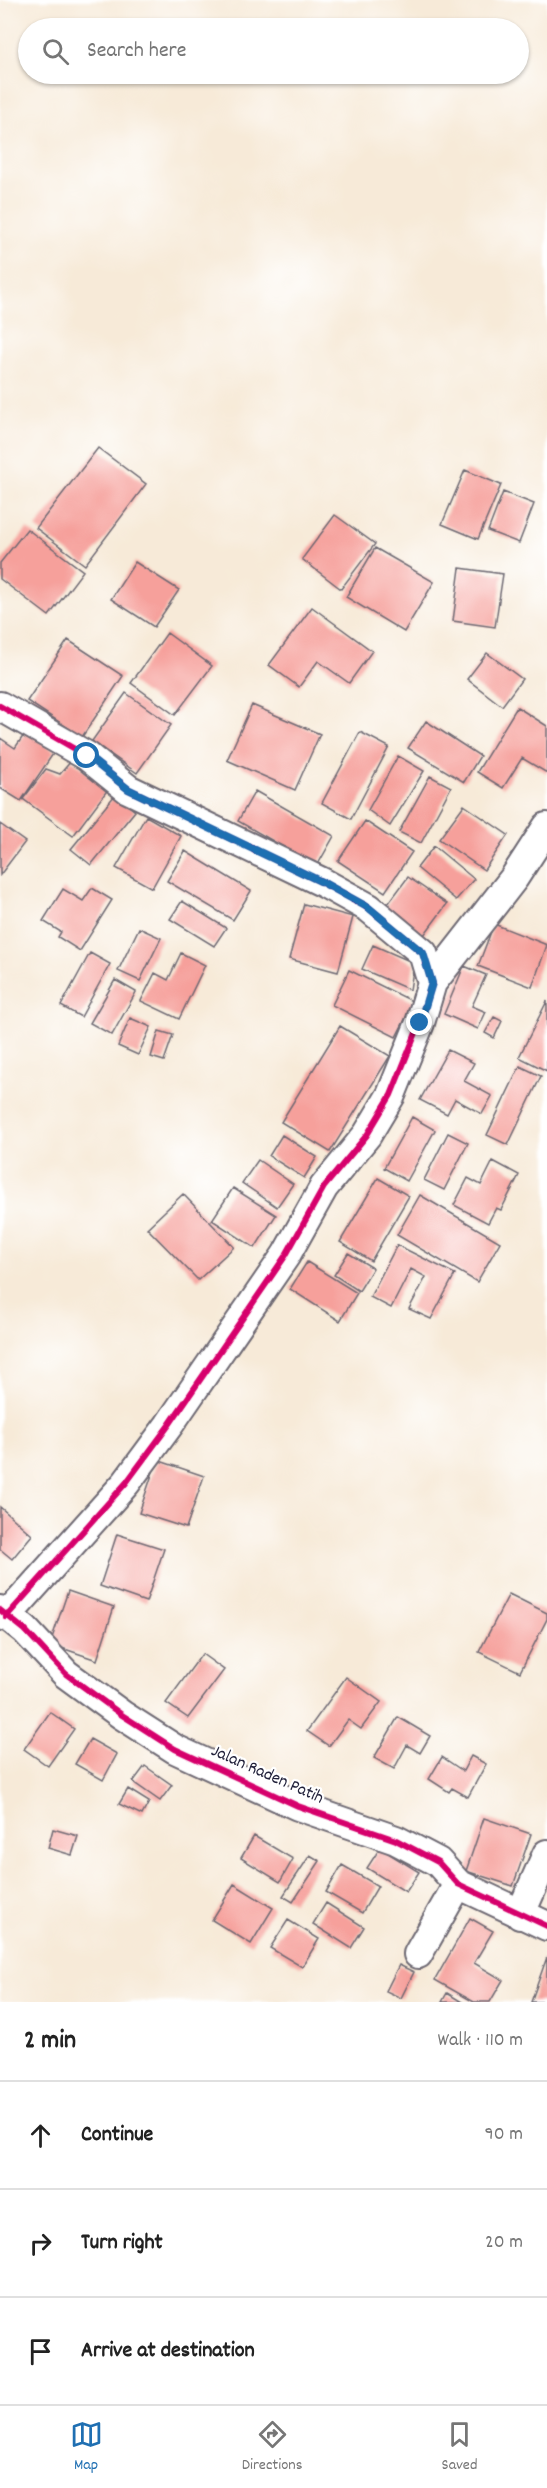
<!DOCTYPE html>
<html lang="en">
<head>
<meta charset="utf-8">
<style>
	body { margin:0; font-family:Dekko,sans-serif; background:#f2f2f2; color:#222 }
	.stop { position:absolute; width:18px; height:18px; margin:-14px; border:4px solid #1f6fb2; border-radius:50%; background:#fff }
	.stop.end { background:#1f6fb2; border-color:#fff; box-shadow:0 2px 6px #0008 }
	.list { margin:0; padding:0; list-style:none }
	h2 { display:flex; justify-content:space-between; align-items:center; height:78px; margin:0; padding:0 24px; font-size:26px }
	h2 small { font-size:20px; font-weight:400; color:#767676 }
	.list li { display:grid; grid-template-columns:39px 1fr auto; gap:18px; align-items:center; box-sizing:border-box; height:108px; padding:0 24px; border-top:2px solid #e0e0e0 }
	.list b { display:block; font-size:22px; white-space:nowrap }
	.list em { font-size:20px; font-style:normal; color:#767676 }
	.icon { flex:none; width:33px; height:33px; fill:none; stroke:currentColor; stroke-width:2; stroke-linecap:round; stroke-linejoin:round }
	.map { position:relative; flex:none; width:547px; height:2002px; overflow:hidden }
	.search { position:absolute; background:#fff; box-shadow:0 2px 4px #0004; left:18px; right:18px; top:18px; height:66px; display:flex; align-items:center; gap:15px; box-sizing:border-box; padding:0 21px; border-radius:33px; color:#767676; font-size:22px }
	.sheet { height:402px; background:#fff }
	nav { display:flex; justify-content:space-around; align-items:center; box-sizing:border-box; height:84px; border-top:2px solid #e0e0e0; background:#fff; font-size:16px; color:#767676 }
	nav a { display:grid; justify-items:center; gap:3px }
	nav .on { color:#1f6fb2 }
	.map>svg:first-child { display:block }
	.building { fill:#f6a09b }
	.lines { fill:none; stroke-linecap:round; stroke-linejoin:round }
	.minor-casing { stroke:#6d6872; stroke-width:32 }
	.minor { stroke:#fff; stroke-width:28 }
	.cycleway-casing { stroke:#fff; stroke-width:10 }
	.cycleway { stroke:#d6006c; stroke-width:6 }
	.route { stroke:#1f6fb2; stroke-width:8 }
	.labels { text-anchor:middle; stroke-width:4.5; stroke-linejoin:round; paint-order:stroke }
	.street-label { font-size:18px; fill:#22223b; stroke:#fff }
</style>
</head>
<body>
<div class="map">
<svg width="547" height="2002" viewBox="0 0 547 2002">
	<rect width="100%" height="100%" fill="#fff"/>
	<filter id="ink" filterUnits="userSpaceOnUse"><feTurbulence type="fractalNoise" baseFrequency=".0167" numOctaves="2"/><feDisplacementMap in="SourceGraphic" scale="12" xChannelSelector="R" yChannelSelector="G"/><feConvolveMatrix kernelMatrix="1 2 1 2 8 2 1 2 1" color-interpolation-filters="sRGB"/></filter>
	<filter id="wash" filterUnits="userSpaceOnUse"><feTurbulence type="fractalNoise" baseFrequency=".008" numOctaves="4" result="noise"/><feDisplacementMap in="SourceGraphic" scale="24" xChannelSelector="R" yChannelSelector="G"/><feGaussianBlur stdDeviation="1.35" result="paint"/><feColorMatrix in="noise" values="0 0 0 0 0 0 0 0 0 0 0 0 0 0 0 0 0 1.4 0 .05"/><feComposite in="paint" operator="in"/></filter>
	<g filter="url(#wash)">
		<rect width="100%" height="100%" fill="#f7ead8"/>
		<g id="blocks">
			<!-- building -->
			<path class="building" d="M 98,448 L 146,484 L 85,565 L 36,528 Z
				M 465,470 L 501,485 L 478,539 L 442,524 Z
				M 503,492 L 534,504 L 519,543 L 488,531 Z
				M 335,515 L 375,544 L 341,589 L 302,559 Z
				M 27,529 L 83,571 L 49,616 L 0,579 L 0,563 Z
				M 375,548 L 434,582 L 404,632 L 346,597 Z
				M 135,562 L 179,590 L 154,627 L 111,599 Z
				M 460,568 L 503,574 L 495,627 L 453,621 Z
				M 312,607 L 372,651 L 349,683 L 318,661 L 299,687 L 269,665 Z
				M 167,633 L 212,666 L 175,715 L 131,683 Z
				M 68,640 L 123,676 L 82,737 L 27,701 Z
				M 487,653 L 522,679 L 502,706 L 467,679 Z
				M 126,693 L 171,725 L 137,773 L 92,741 Z
				M 252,705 L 320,734 L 295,790 L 227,760 Z
				M 517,707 L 547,726 L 547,773 L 522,758 L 503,788 L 477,772 Z
				M 426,721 L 480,756 L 464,782 L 408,748 Z
				M 26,732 L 55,751 L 21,801 L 0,788 L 0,738 L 15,748 Z
				M 360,732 L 389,747 L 351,819 L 322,803 Z
				M 398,756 L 424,771 L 390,826 L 368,810 Z
				M 72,760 L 109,788 L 73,836 L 23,799 L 46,769 L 60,774 Z
				M 430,776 L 451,787 L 421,843 L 399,832 Z
				M 255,791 L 334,836 L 317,866 L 238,821 Z
				M 115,795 L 135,811 L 91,865 L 71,849 Z
				M 464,805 L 508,835 L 484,870 L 439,839 Z
				M 146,816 L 181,836 L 152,888 L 116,868 Z
				M 365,821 L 412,852 L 385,892 L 338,861 Z
				M 0,824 L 25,842 L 0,875 Z
				M 434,846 L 474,879 L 456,900 L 417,868 Z
				M 185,851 L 251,891 L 233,920 L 167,881 Z
				M 408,877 L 447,904 L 424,935 L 385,908 Z
				M 92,888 L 112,900 L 80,951 L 58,937 L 61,932 L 43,921 L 63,889 L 83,901 Z
				M 182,901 L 226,928 L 214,946 L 170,919 Z
				M 304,904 L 353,917 L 338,972 L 289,959 Z
				M 494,924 L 547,945 L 532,987 L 478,966 Z
				M 139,928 L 161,938 L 140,981 L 118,971 Z
				M 373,945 L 414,963 L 410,990 L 362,969 Z
				M 90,953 L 110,964 L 81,1017 L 61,1006 Z
				M 181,953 L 205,965 L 179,1019 L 141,1001 L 155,973 L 168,980 Z
				M 464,966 L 486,975 L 472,1006 L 486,1012 L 478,1029 L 444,1014 Z
				M 349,970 L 414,1002 L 396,1037 L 332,1005 Z
				M 115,980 L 136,992 L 112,1035 L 90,1023 Z
				M 547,1001 L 547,1071 L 519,1057 Z
				M 494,1017 L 502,1021 L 494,1038 L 485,1033 Z
				M 130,1018 L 151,1027 L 138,1055 L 118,1046 Z
				M 340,1026 L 390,1056 L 330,1152 L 281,1122 Z
				M 159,1031 L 173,1035 L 164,1061 L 151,1057 Z
				M 448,1050 L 474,1063 L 464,1081 L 492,1096 L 482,1114 L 455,1099 L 447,1114 L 420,1100 Z
				M 520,1066 L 541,1076 L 508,1145 L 487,1135 Z
				M 412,1117 L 435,1130 L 407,1181 L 384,1168 Z
				M 448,1133 L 468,1143 L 444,1190 L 424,1180 Z
				M 282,1135 L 317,1157 L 304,1178 L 269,1156 Z
				M 258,1160 L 293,1184 L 277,1207 L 242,1183 Z
				M 493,1161 L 519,1175 L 501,1210 L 496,1208 L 488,1223 L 454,1205 L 468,1178 L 481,1185 Z
				M 378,1178 L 409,1196 L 371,1261 L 340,1242 Z
				M 233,1188 L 276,1215 L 255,1248 L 212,1220 Z
				M 183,1194 L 234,1247 L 198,1280 L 147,1228 Z
				M 420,1195 L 500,1242 L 477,1282 L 397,1235 Z
				M 397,1245 L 455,1274 L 431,1319 L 409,1309 L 426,1277 L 411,1269 L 391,1308 L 370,1297 Z
				M 348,1253 L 373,1268 L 359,1291 L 334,1275 Z
				M 307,1262 L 357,1293 L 340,1321 L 290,1289 Z
				M 157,1460 L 204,1476 L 186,1528 L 139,1513 Z
				M 0,1507 L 32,1535 L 12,1559 L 0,1549 Z
				M 117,1534 L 164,1549 L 146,1602 L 100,1586 Z
				M 68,1591 L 114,1607 L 97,1660 L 50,1644 Z
				M 509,1594 L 547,1613 L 547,1619 L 520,1672 L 479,1652 Z
				M 202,1654 L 224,1670 L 188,1718 L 166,1703 Z
				M 346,1677 L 381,1702 L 361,1729 L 348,1720 L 329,1746 L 307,1731 Z
				M 50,1712 L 74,1729 L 48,1766 L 24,1749 Z
				M 398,1717 L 430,1736 L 420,1753 L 407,1745 L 394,1769 L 374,1758 Z
				M 90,1739 L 117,1754 L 103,1780 L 75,1764 Z
				M 471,1756 L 486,1764 L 468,1797 L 452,1788 L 449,1792 L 429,1779 L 442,1757 L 463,1771 Z
				M 145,1766 L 172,1785 L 160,1801 L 133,1782 Z
				M 128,1789 L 149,1802 L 142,1815 L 119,1804 Z
				M 484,1818 L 531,1834 L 513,1886 L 466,1871 Z
				M 53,1829 L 78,1836 L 72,1855 L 48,1848 Z
				M 254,1836 L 293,1859 L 280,1882 L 241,1858 Z
				M 380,1848 L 419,1872 L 406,1892 L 367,1868 Z
				M 310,1855 L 320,1861 L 293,1902 L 283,1896 Z
				M 342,1865 L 378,1886 L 362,1913 L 326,1892 Z
				M 234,1884 L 273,1908 L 251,1944 L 212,1920 Z
				M 326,1903 L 364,1927 L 351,1948 L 313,1924 Z
				M 470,1918 L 493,1931 L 474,1963 L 503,1980 L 490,2002 L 474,2002 L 435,1980 Z
				M 288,1920 L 319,1939 L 302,1967 L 270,1948 Z
				M 547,1957 L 547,2002 L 531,2002 Z
				M 399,1965 L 414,1972 L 401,1998 L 386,1991 Z
				M 447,1993 L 462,2002 L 442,2002 Z"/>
		</g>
	</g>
	<g filter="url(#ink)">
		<use href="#blocks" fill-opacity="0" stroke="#6d6872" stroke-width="1.5"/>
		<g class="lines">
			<defs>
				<path id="minor" d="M 0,706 L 87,756 L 128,789 L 322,882 L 369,908 L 423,953 L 432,983 L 420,1023 L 391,1095 L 367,1135 L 324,1187 L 286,1255 L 169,1425 L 126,1483 L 6,1617
					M 432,983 L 514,878 L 547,827
					M 0,1610 L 25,1630 L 66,1674 L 122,1715 L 175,1749 L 298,1806 L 396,1840 L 438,1862 L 458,1884 L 547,1926
					M 520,1915 L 547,1854
					M 418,1954 L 458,1884"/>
			</defs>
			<!-- minor casing -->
			<use href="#minor" class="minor-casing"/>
			<!-- minor -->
			<use href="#minor" class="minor"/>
			<defs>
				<path id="cycleway" d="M 0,706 L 87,756 L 128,789 L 322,882 L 369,908 L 423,953 L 432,983 L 420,1023 L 391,1095 L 367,1135 L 324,1187 L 286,1255 L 169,1425 L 126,1483 L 6,1617
					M 0,1610 L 25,1630 L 66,1674 L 122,1715 L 175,1749 L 298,1806 L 396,1840 L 438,1862 L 458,1884 L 547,1926"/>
			</defs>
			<!-- cycleway casing -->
			<use href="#cycleway" class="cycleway-casing"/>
			<!-- cycleway -->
			<use href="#cycleway" class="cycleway"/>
		</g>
	</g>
	<g class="lines" filter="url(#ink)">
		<!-- route -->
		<path class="route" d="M 87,756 L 128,789 L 322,882 L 369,908 L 423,953 L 432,983 L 420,1023"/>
	</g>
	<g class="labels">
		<!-- street labels -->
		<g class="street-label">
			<text transform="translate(268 1773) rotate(24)" y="6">Jalan Raden Patih</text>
		</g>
	</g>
</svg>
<div class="stop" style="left:87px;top:756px"></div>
<div class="stop end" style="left:420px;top:1023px"></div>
<div class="search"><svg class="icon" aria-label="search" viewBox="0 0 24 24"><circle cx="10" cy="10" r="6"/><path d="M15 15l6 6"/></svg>Search here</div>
</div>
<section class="sheet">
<h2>2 min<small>Walk · 110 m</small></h2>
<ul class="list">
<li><svg class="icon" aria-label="ahead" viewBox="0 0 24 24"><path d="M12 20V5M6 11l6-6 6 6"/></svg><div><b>Continue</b></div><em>90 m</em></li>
<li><svg class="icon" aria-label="right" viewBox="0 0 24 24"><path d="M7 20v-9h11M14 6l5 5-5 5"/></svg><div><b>Turn right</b></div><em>20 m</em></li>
<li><svg class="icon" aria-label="arrive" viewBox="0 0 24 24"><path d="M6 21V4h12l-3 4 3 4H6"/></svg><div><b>Arrive at destination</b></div></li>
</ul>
</section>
<nav>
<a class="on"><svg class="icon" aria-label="map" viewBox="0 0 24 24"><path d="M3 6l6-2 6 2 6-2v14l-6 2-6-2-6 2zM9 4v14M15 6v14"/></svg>Map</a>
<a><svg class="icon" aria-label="directions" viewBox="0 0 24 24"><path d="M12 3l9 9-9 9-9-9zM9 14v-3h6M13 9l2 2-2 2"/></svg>Directions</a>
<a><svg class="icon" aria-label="saved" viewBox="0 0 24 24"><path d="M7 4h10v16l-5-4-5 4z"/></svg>Saved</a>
</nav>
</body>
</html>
